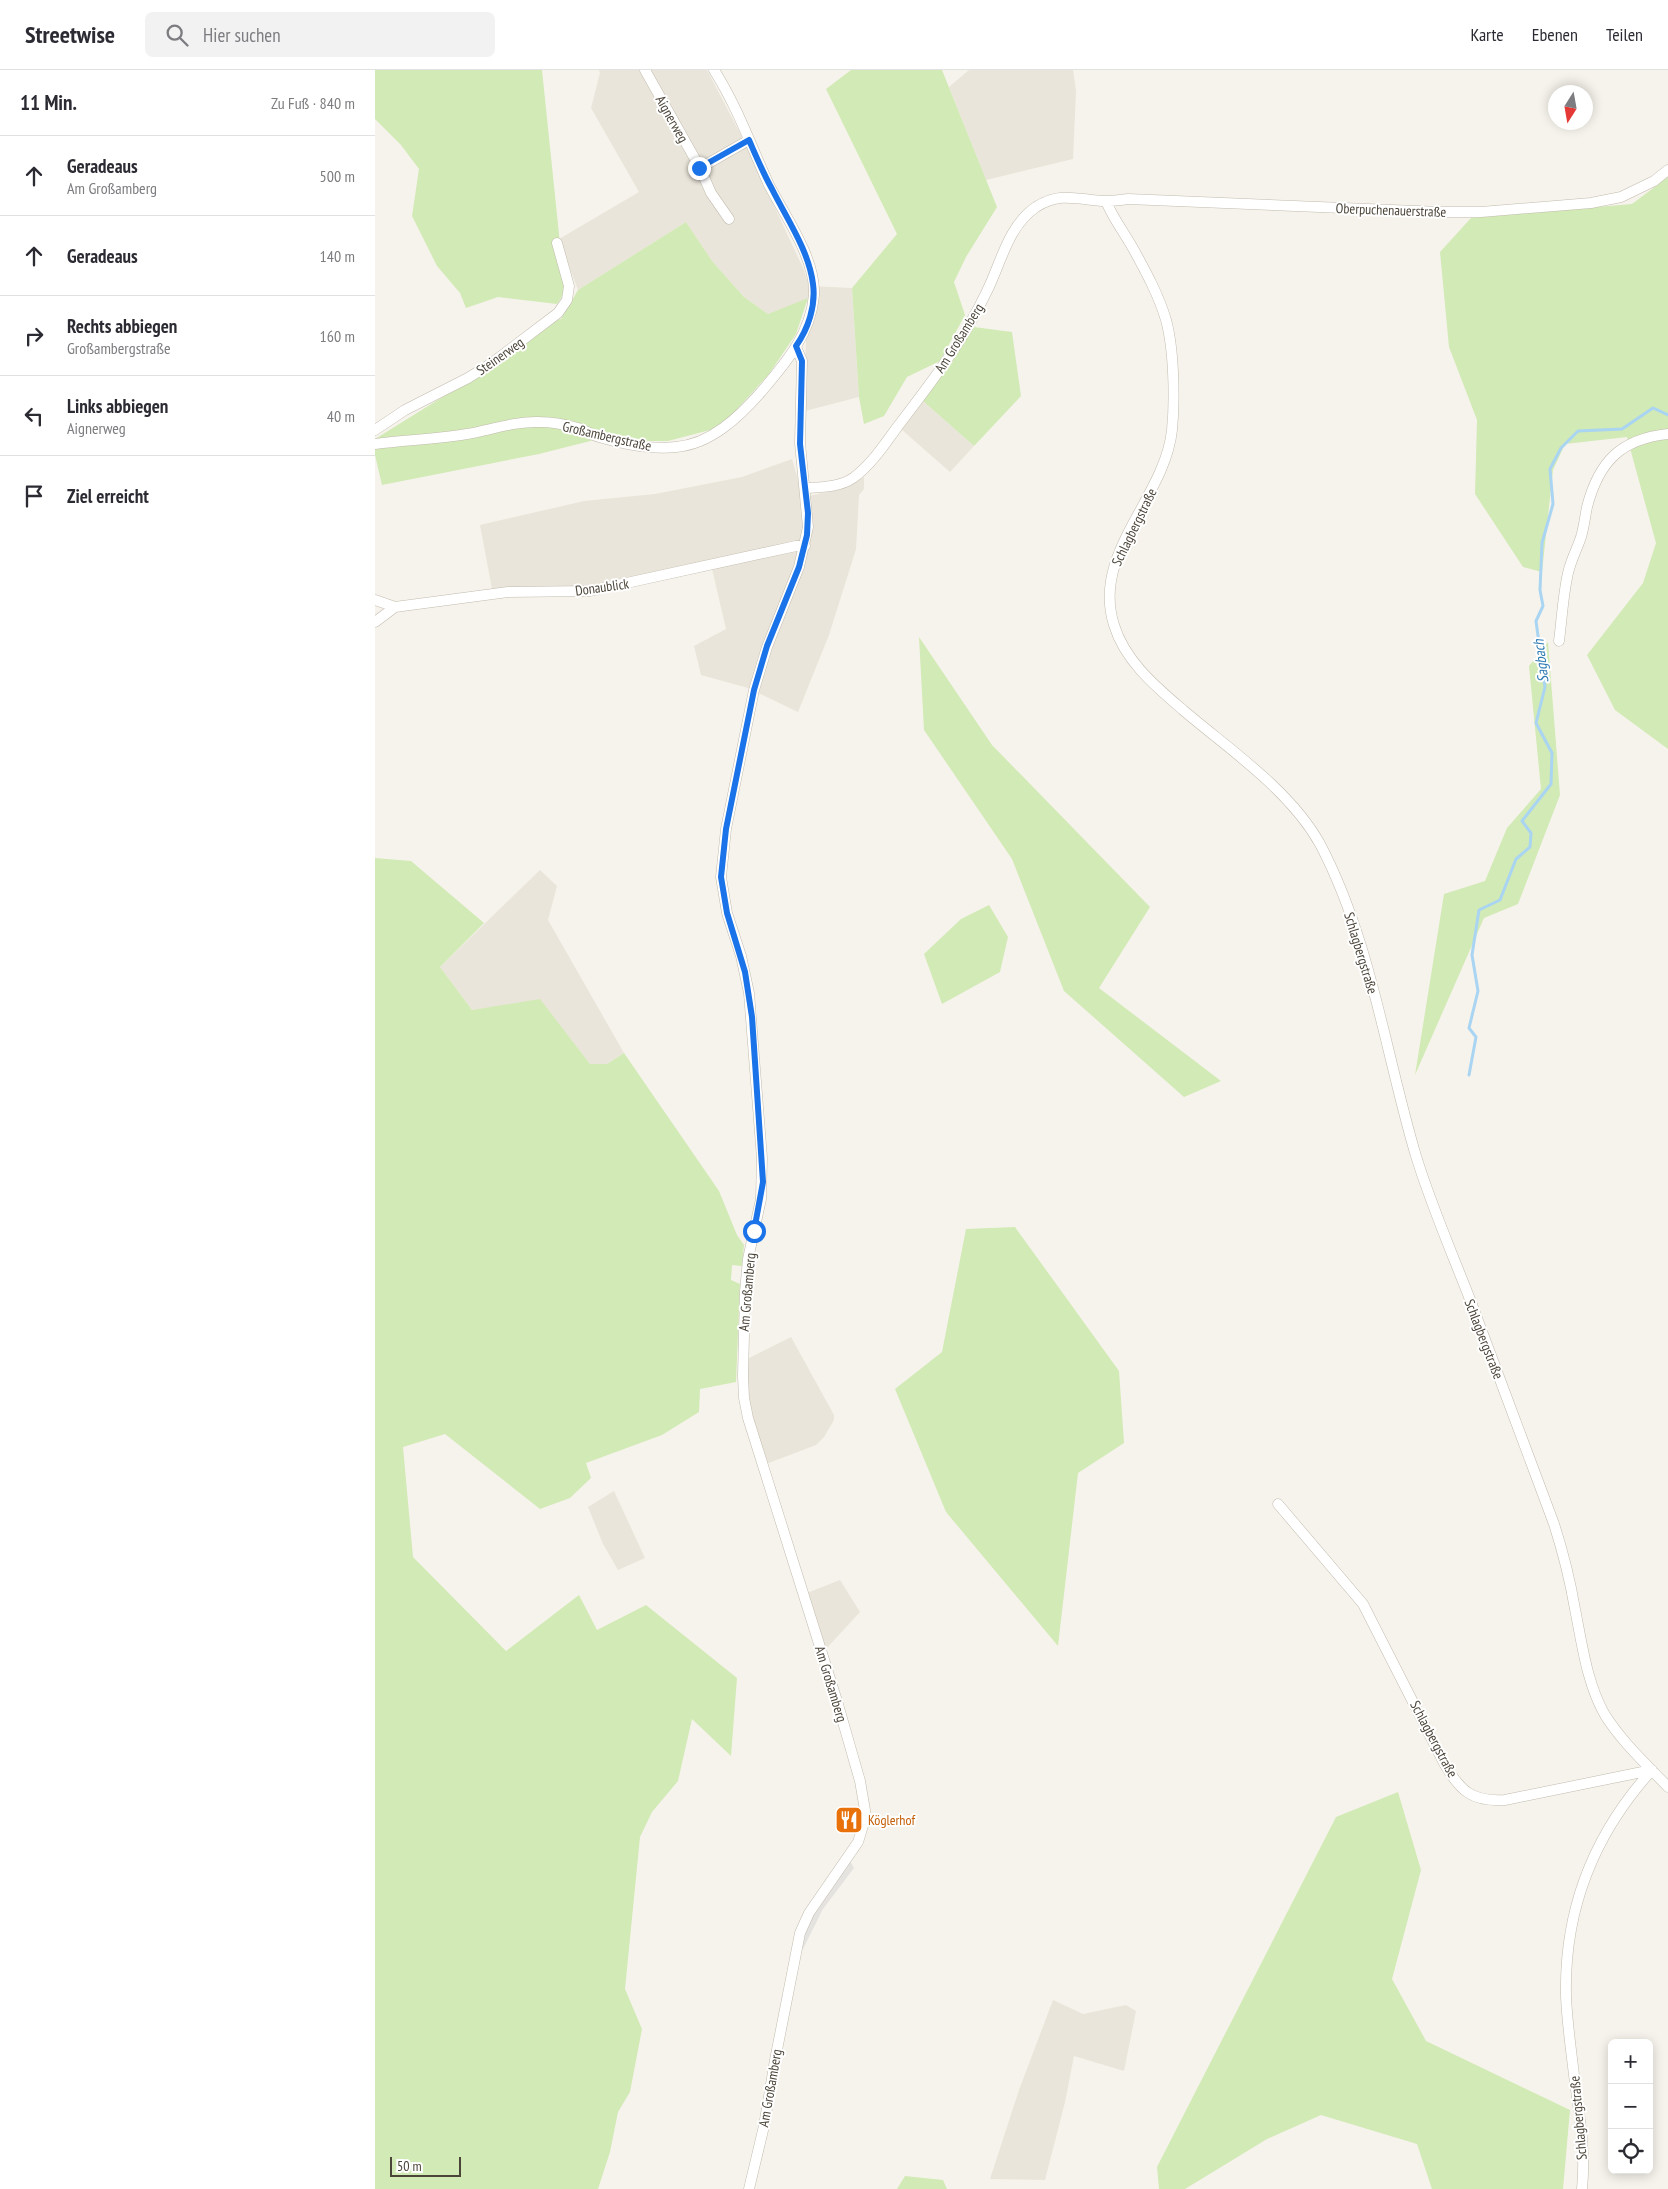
<!DOCTYPE html>
<html lang="de">
<head>
<meta charset="utf-8">
<style>
	body { margin:0; font-family:"PT Sans Narrow",sans-serif; background:#f2f2f3; color:#2b2b33 }
	.controls { position:absolute; right:15px; bottom:15px; display:grid; overflow:hidden; border-radius:8px; box-shadow:0 2px 12px #0003 }
	.controls button { width:45px; height:45px; display:grid; place-items:center; padding:0; border:0; border-bottom:1px solid #e1e1e2; background:#fff; color:#2b2b33; font:25px sans-serif }
	.compass { position:absolute; left:1173px; top:15px; width:45px; height:45px; border-radius:50%; background:#fff; box-shadow:0 2px 12px #0003; rotate:191deg }
	.scale { position:absolute; left:15px; bottom:12px; width:71px; box-sizing:border-box; padding-left:5px; border:2px solid #4b4439; border-top:0; font-size:14px; line-height:18px; white-space:nowrap; color:#4b4439; -webkit-text-stroke:4px #fff; paint-order:stroke }
	.stop { position:absolute; width:15px; height:15px; margin:-11px; border:4px solid #1a73e8; border-radius:50%; background:#fff }
	.stop.end { background:#1a73e8; border-color:#fff; box-shadow:0 1px 5px #0008 }
	.list { margin:0; padding:0; list-style:none }
	h2 { display:flex; justify-content:space-between; align-items:center; height:65px; margin:0; padding:0 20px; font-size:21px }
	h2 small { font-size:16px; font-weight:400; color:#7c7c81 }
	.list li { display:grid; grid-template-columns:32px 1fr auto; gap:15px; align-items:center; box-sizing:border-box; height:80px; padding:0 20px; border-top:1px solid #e1e1e2 }
	.list b { display:block; font-size:19px; white-space:nowrap }
	.list p { margin:0; font-size:16px; white-space:nowrap; color:#7c7c81 }
	.list em { font-size:16px; font-style:normal; color:#7c7c81 }
	.icon { flex:none; width:28px; height:28px; fill:none; stroke:currentColor; stroke-width:2; stroke-linecap:round; stroke-linejoin:round }
	.map { position:relative; flex:none; width:1293px; height:2119px; overflow:hidden }
	header { display:flex; align-items:center; gap:30px; box-sizing:border-box; height:70px; padding:0 25px; background:#fff; border-bottom:1px solid #e1e1e2 }
	header strong { font-size:24px }
	nav { display:flex; gap:28px; margin-inline-start:auto; font-size:18px }
	.search { width:350px; height:45px; background:#f2f2f3; display:flex; align-items:center; gap:12px; box-sizing:border-box; padding:0 18px; border-radius:8px; color:#7c7c81; font-size:19px }
	main { display:flex }
	aside { flex:1; background:#fff }
	.map>svg:first-child { display:block }
	.residential { fill:#eae5da }
	.green { fill:#d2eab5 }
	.parking { fill:#e5e3e0 }
	.lines { fill:none; stroke-linecap:round; stroke-linejoin:round }
	.stream { stroke:#a9d4f2; stroke-width:3 }
	.minor-casing { stroke:#c2bbae; stroke-width:11 }
	.minor { stroke:#fff; stroke-width:10 }
	.route { stroke:#1a73e8; stroke-width:6 }
	.labels { text-anchor:middle; stroke-width:4; stroke-linejoin:round; paint-order:stroke }
	.street-label { font-size:14px; fill:#4b4439; stroke:#fff }
	.food-label { font-size:14px; fill:#c56008; stroke:#fff; text-anchor:start }
	.water-label { font-size:15px; font-style:italic; fill:#2e7ab2; stroke:#fff }
</style>
</head>
<body>
<header>
<strong>Streetwise</strong>
<div class="search"><svg class="icon" aria-label="search" viewBox="0 0 24 24"><circle cx="10" cy="10" r="6"/><path d="M15 15l6 6"/></svg>Hier suchen</div>
<nav><a>Karte</a><a>Ebenen</a><a>Teilen</a></nav>
</header>
<main>
<aside>
<h2>11 Min.<small>Zu Fuß · 840 m</small></h2>
<ul class="list">
<li><svg class="icon" aria-label="ahead" viewBox="0 0 24 24"><path d="M12 20V5M6 11l6-6 6 6"/></svg><div><b>Geradeaus</b><p>Am Großamberg</p></div><em>500 m</em></li>
<li><svg class="icon" aria-label="ahead" viewBox="0 0 24 24"><path d="M12 20V5M6 11l6-6 6 6"/></svg><div><b>Geradeaus</b></div><em>140 m</em></li>
<li><svg class="icon" aria-label="right" viewBox="0 0 24 24"><path d="M7 20v-9h11M14 6l5 5-5 5"/></svg><div><b>Rechts abbiegen</b><p>Großambergstraße</p></div><em>160 m</em></li>
<li><svg class="icon" aria-label="left" viewBox="0 0 24 24"><path d="M17 20v-9H6M10 6l-5 5 5 5"/></svg><div><b>Links abbiegen</b><p>Aignerweg</p></div><em>40 m</em></li>
<li><svg class="icon" aria-label="arrive" viewBox="0 0 24 24"><path d="M6 21V4h12l-3 4 3 4H6"/></svg><div><b>Ziel erreicht</b></div></li>
</ul>
</aside>
<div class="map">
<svg width="1293" height="2119" viewBox="0 0 1293 2119">
	<rect width="100%" height="100%" fill="#f6f3ec"/>
	<!-- residential -->
	<path class="residential" d="M 224,0 L 332,0 L 366,65 L 429,200 L 434,216 L 477,218 L 484,327 L 430,341 L 430,292 L 433,229 L 393,244 L 369,227 L 337,191 L 311,152 L 203,220 L 184,169 L 264,122 L 216,38 L 225,3 Z
		M 594,0 L 698,0 L 701,21 L 698,89 L 611,110 L 574,17 Z
		M 548,331 L 599,376 L 575,402 L 526,359 Z
		M 417,389 L 428,427 L 458,421 L 489,407 L 489,419 L 484,425 L 481,479 L 454,565 L 423,642 L 373,618 L 326,605 L 319,576 L 351,559 L 335,490 L 219,517 L 117,519 L 105,455 L 209,431 L 280,424 L 367,407 Z
		M 165,800 L 182,816 L 173,850 L 249,983 L 232,994 L 215,994 L 165,930 L 97,940 L 65,897 Z
		M 416,1267 L 459,1345 L 459,1350 L 449,1367 L 441,1375 L 391,1394 L 373,1331 L 372,1289 Z
		M 239,1421 L 270,1488 L 243,1500 L 228,1474 L 213,1437 Z
		M 465,1510 L 485,1542 L 450,1580 L 432,1523 Z
		M 678,1930 L 708,1944 L 751,1935 L 761,1941 L 749,2001 L 699,1986 L 690,2032 L 670,2110 L 615,2109 L 644,2020 Z"/>
	<!-- green -->
	<path class="green" d="M 0,0 L 167,0 L 190,222 L 182,234 L 123,227 L 91,238 L 85,223 L 62,196 L 37,146 L 44,99 L 26,75 L 0,49 Z
		M 476,0 L 567,0 L 622,137 L 591,187 L 579,212 L 590,245 L 565,291 L 532,307 L 509,346 L 489,354 L 484,327 L 477,218 L 522,164 L 451,19 Z
		M 1293,107 L 1293,679 L 1240,640 L 1212,585 L 1268,513 L 1281,473 L 1252,367 L 1190,374 L 1178,400 L 1167,502 L 1148,497 L 1100,424 L 1102,350 L 1074,277 L 1065,182 L 1096,148 L 1257,134 Z
		M 311,152 L 337,191 L 369,227 L 393,244 L 433,228 L 421,264 L 394,304 L 354,348 L 335,360 L 293,371 L 270,371 L 239,365 L 164,384 L 7,415 L 0,385 L 0,369 L 137,284 L 181,250 L 186,249 L 203,220 Z
		M 599,257 L 637,262 L 646,326 L 599,376 L 548,331 Z
		M 544,567 L 617,675 L 775,837 L 724,918 L 846,1011 L 809,1027 L 689,921 L 637,789 L 549,660 Z
		M 1173,572 L 1185,725 L 1143,834 L 1109,848 L 1040,1005 L 1069,824 L 1110,811 L 1132,758 L 1166,719 L 1154,596 Z
		M 0,788 L 36,791 L 109,853 L 65,897 L 97,940 L 165,929 L 215,994 L 232,994 L 249,983 L 344,1121 L 362,1165 L 369,1175 L 367,1196 L 357,1195 L 356,1210 L 365,1214 L 361,1312 L 325,1319 L 324,1342 L 287,1365 L 211,1393 L 216,1408 L 195,1428 L 165,1439 L 70,1364 L 28,1377 L 38,1487 L 131,1581 L 204,1525 L 222,1560 L 271,1535 L 362,1608 L 356,1686 L 317,1649 L 303,1711 L 277,1742 L 265,1767 L 250,1919 L 267,1959 L 255,2022 L 243,2042 L 235,2082 L 223,2119 L 0,2119 Z
		M 614,835 L 633,867 L 625,902 L 567,934 L 549,884 L 586,849 Z
		M 640,1157 L 744,1301 L 749,1373 L 703,1403 L 683,1576 L 571,1442 L 520,1319 L 567,1282 L 591,1159 Z
		M 1023,1722 L 1046,1800 L 1017,1909 L 1051,1971 L 1195,2040 L 1188,2119 L 1057,2119 L 1042,2074 L 946,2045 L 892,2069 L 810,2119 L 784,2119 L 782,2097 L 961,1747 Z
		M 530,2106 L 568,2110 L 572,2119 L 522,2119 Z"/>
	<!-- parking -->
	<path class="parking" d="M 475,1791 L 479,1798 L 448,1839 L 428,1879 L 424,1878 L 434,1849 Z"/>
	<g class="lines">
		<!-- stream -->
		<path class="stream" d="M 1094,1005 L 1101,967 L 1094,958 L 1103,921 L 1097,885 L 1104,840 L 1125,830 L 1141,789 L 1155,777 L 1156,763 L 1147,751 L 1176,714 L 1177,683 L 1161,653 L 1170,617 L 1161,551 L 1168,536 L 1165,520 L 1167,473 L 1178,434 L 1175,399 L 1186,378 L 1203,361 L 1247,359 L 1278,338 L 1293,345"/>
		<defs>
			<path id="minor" d="M 270,0 L 325,98 L 336,123 L 354,149
				M 325,98 L 374,70
				M 731,131 C 738,149 751,165 760,182 C 772,204 784,226 791,250 C 799,279 800,330 797,360 C 790,428 716,483 739,555 C 750,591 780,616 808,640 C 855,680 915,720 945,774 C 996,871 1010,982 1041,1086 C 1056,1135 1077,1183 1096,1232 C 1124,1306 1151,1380 1179,1454 C 1188,1482 1195,1510 1200,1539 C 1207,1574 1212,1614 1230,1645 C 1247,1672 1271,1694 1293,1717
				M 0,360 L 30,340 L 93,308 L 117,293 L 183,243 L 192,230 L 194,216 L 182,173
				M 0,374 C 31,370 62,369 92,364 C 115,360 141,351 165,352 C 176,352 192,355 203,358 C 210,360 217,365 224,367 C 248,374 276,380 301,377 C 336,374 364,347 386,322 C 410,294 436,264 439,225 C 441,189 410,146 394,115 C 376,76 362,36 339,0
				M 431,418 C 447,417 465,417 478,408 C 496,395 510,374 523,356 C 556,313 589,270 612,221 C 626,193 633,156 661,137 C 686,121 704,130 730,131 C 738,131 746,130 753,129 L 1066,142 L 1106,142 L 1216,133 L 1246,127 L 1279,111 L 1293,100
				M 0,530 L 20,537 L 133,522 L 215,521 L 421,476 L 430,476
				M 0,552 L 20,537
				M 1184,571 C 1187,548 1188,525 1193,503 C 1196,490 1202,479 1206,467 C 1209,457 1210,447 1212,437 C 1224,391 1246,369 1293,364
				M 903,1434 L 988,1534 L 1069,1693 C 1085,1721 1097,1732 1130,1730 L 1277,1700
				M 374,2119 L 389,2056 L 400,1990 L 425,1863 L 434,1843 L 483,1772 L 491,1746 L 485,1711 L 462,1631 L 373,1348 L 369,1328 L 368,1306 L 370,1222 L 373,1189 L 386,1129 L 387,1088 L 374,923 L 366,886 L 352,843 L 346,807 L 351,759 L 379,620 L 392,577 L 424,497 L 433,457 L 425,373 L 427,291 L 421,277
				M 1207,2119 C 1211,2081 1204,2043 1199,2005 C 1196,1979 1192,1952 1191,1926 C 1189,1839 1219,1764 1277,1700"/>
		</defs>
		<!-- minor casing -->
		<use href="#minor" class="minor-casing"/>
		<!-- minor -->
		<use href="#minor" class="minor"/>
	</g>
	<g class="lines">
		<!-- route -->
		<path class="route" d="M 324,98 L 374,70 C 381,86 388,103 397,119 C 412,149 434,181 438,214 C 441,236 433,259 421,276 L 427,291 L 425,374 L 433,443 L 432,465 L 424,497 L 392,576 L 379,620 L 351,759 L 346,807 L 352,843 L 370,902 L 377,947 L 388,1112 L 379,1161"/>
	</g>
	<!-- icons -->
	<defs>
		<symbol id="restaurant-square" viewBox="-11 -11 22 22"><rect x="-9" y="-9" width="18" height="18" rx="4" fill="#e8710a" stroke="#fff"/><path d="M-5-6h1v4h1v-4h1v4h1v-4h1v5L-1.5 .5V6h-2V.5L-5-1ZM5-6V6H3V1.5H1.5Q1.5-4 5-6Z" fill="#fff"/></symbol>
	</defs>
	<g fill-rule="evenodd">
		<use href="#restaurant-square" x="458" y="1734" width="32" height="32"/>
	</g>
	<g class="labels">
		<!-- street labels -->
		<g class="street-label">
			<text transform="translate(297 49) rotate(61)" y="5">Aignerweg</text>
			<text transform="translate(1016 140) rotate(2)" y="5">Oberpuchenauerstraße</text>
			<text transform="translate(584 268) rotate(-58)" y="5">Am Großamberg</text>
			<text transform="translate(125 286) rotate(-35)" y="5">Steinerweg</text>
			<text transform="translate(232 366) rotate(13)" y="5">Großambergstraße</text>
			<text transform="translate(759 457) rotate(-64)" y="5">Schlagbergstraße</text>
			<text transform="translate(227 517) rotate(-8)" y="5">Donaublick</text>
			<text transform="translate(986 883) rotate(73)" y="5">Schlagbergstraße</text>
			<text transform="translate(372 1222) rotate(-85)" y="5">Am Großamberg</text>
			<text transform="translate(1109 1269) rotate(69)" y="5">Schlagbergstraße</text>
			<text transform="translate(456 1614) rotate(73)" y="5">Am Großamberg</text>
			<text transform="translate(1059 1669) rotate(62)" y="5">Schlagbergstraße</text>
			<text transform="translate(395 2018) rotate(-80)" y="5">Am Großamberg</text>
			<text transform="translate(1203 2048) rotate(-95)" y="5">Schlagbergstraße</text>
		</g>
		<!-- food labels -->
		<g class="food-label">
			<text x="493" y="1755">Köglerhof</text>
		</g>
		<!-- water labels -->
		<g class="water-label">
			<text transform="translate(1166 591) rotate(-97)" y="5">Sagbach</text>
		</g>
	</g>
</svg>
<div class="controls">
<button>+</button>
<button>−</button>
<button><svg class="icon" aria-label="locate" viewBox="0 0 24 24"><circle cx="12" cy="12" r="6"/><path d="M12 2v4M12 18v4M2 12h4M18 12h4"/></svg></button>
</div>
<svg class="compass" viewBox="-18 -18 36 36"><path d="M0-13l5 13h-10z" fill="#e53935"/><path d="M0 13l5-13h-10z" fill="#7c7c81"/></svg>
<div class="scale">50 m</div>
<div class="stop" style="left:379px;top:1161px"></div>
<div class="stop end" style="left:324px;top:98px"></div>
</div>
</main>
</body>
</html>
